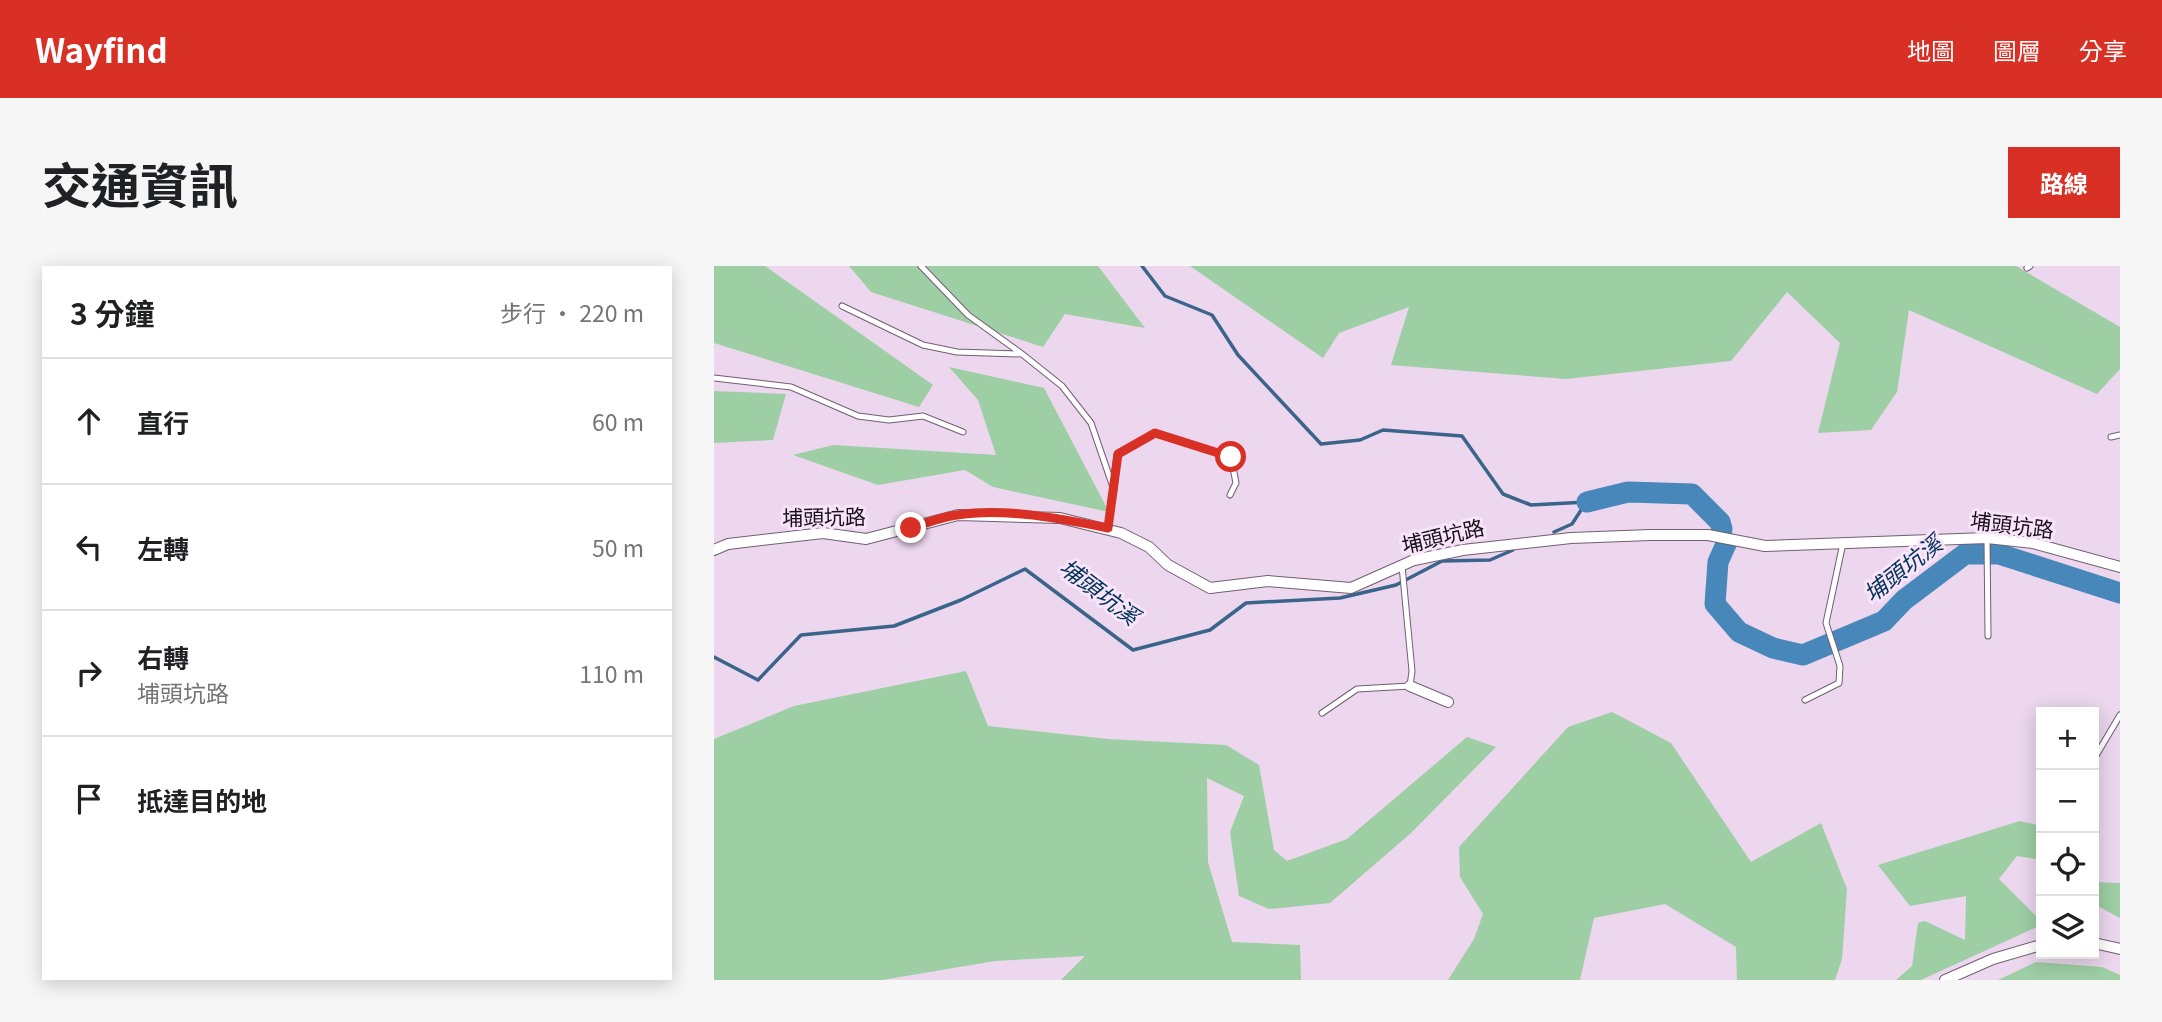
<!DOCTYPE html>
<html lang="zh-TW">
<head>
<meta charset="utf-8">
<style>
	body { margin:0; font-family:Georgia,"Noto Sans TC",serif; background:#f6f6f6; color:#202124 }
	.controls { position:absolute; right:21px; bottom:21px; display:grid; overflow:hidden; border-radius:0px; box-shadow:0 4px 18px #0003 }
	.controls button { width:63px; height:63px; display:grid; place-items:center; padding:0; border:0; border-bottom:2px solid #e0e0e0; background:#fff; color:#202124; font:35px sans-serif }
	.stop { position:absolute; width:21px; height:21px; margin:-16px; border:5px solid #d93025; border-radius:50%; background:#fff }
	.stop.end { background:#d93025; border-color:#fff; box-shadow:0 2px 7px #0008 }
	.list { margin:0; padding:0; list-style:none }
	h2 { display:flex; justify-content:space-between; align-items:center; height:91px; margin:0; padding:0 28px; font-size:30px }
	h2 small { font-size:23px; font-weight:400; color:#757577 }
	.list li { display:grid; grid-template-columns:46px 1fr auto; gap:21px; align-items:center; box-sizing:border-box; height:126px; padding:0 28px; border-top:2px solid #e0e0e0 }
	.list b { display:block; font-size:26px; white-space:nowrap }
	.list p { margin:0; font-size:23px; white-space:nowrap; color:#757577 }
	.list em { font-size:23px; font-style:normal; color:#757577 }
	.icon { flex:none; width:38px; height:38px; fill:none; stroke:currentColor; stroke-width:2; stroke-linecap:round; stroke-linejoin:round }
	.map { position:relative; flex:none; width:1406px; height:714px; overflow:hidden; border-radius:0px }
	header { display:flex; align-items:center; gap:42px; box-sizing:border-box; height:98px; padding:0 35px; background:#d93025; color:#fff }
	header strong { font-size:33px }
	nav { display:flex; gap:38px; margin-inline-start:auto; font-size:24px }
	.intro { display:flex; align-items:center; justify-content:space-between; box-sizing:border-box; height:168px; padding:0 42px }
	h1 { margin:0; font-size:49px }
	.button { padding:18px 32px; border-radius:0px; background:#d93025; color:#fff; font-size:24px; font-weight:700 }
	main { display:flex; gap:42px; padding:0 42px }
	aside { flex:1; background:#fff; border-radius:0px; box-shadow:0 4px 18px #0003 }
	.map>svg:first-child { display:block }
	.green { fill:#9dcea4 }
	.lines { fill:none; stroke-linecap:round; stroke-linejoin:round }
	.stream { stroke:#3a648a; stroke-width:3.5 }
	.river { stroke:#4887ba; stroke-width:21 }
	.service-casing { stroke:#715e72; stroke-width:7 }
	.minor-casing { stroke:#715e72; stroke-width:12 }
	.service { stroke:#fff; stroke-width:5 }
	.minor { stroke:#fff; stroke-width:10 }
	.route { stroke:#d93025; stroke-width:9 }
	.labels { text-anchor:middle; stroke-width:6; stroke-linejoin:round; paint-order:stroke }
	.street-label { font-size:21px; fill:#191119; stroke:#fae4fb }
	.water-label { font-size:23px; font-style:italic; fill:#003456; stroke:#fae4fb }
</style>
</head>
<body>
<header>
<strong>Wayfind</strong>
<nav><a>地圖</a><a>圖層</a><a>分享</a></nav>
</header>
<div class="intro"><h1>交通資訊</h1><a class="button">路線</a></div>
<main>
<aside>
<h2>3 分鐘<small>步行 · 220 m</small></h2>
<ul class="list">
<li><svg class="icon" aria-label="ahead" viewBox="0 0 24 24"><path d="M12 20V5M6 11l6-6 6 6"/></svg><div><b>直行</b></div><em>60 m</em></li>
<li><svg class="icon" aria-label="left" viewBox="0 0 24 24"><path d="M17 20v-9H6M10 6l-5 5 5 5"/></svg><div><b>左轉</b></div><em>50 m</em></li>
<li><svg class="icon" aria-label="right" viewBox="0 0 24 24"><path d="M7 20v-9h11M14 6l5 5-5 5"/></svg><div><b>右轉</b><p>埔頭坑路</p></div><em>110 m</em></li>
<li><svg class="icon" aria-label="arrive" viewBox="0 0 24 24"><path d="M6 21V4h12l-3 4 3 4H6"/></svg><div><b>抵達目的地</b></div></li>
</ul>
</aside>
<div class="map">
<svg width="1406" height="714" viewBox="0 0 1406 714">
	<rect width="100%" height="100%" fill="#ecd7ee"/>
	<!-- green -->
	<path class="green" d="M 0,0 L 51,0 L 219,119 L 205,141 L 0,77 Z
		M 135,0 L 384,0 L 431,62 L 351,48 L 329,81 L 157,26 Z
		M 476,0 L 1302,0 L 1406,61 L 1406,103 L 1383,128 L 1195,44 L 1183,126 L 1157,164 L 1104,167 L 1126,77 L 1073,26 L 1017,95 L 852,113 L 677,99 L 695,41 L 625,67 L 609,92 Z
		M 235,101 L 330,122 L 395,246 L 279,221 L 251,204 L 164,219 L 79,189 L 119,179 L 282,189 L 264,134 Z
		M 0,125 L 72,128 L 59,174 L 0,177 Z
		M 252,405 L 274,460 L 394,473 L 512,479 L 545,499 L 560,584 L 573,595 L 633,573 L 753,471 L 782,481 L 697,567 L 616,637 L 555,643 L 525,630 L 516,566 L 530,530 L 493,512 L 494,596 L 518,676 L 586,679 L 587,714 L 347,714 L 371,690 L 281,695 L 168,714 L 0,714 L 0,473 L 80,440 Z
		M 898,446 L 957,477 L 1037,596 L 1107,557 L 1133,623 L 1128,693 L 1121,714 L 1023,714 L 1022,681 L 951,638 L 880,652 L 866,714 L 734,714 L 760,673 L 769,648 L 746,611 L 745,581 L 854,461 Z
		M 1306,555 L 1327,560 L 1327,594 L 1303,590 L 1285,613 L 1327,655 L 1327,659 L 1207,714 L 1182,714 L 1198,700 L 1204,657 L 1211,655 L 1251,674 L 1252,630 L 1196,640 L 1164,599 Z
		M 1380,616 L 1406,617 L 1406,652 L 1380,638 Z
		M 1322,696 L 1388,701 L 1406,709 L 1406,714 L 1284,714 Z"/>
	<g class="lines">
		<!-- stream -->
		<path class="stream" d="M 428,0 L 451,30 L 498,49 L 524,89 L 607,178 L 646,174 L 669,164 L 748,170 L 789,228 L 817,239 L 873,236
			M 840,266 L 858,258 L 871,238
			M 0,391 L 44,414 L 87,369 L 180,360 L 247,334 L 311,303 L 419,384 L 496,364 L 532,337 L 626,332 L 682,319 L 728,295 L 776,294 L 799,284"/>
		<!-- river -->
		<path class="river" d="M 873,236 L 914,226 L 978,228 L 1006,256 L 1008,263
			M 1013,276 L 1004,296 L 1001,338 L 1025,366 L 1059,382 L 1089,389 L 1170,355 L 1190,334 L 1251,288 L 1285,288 L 1406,327"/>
		<defs>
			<path id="service" d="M 207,0 L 254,49 L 308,88
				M 1313,2 L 1316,0
				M 128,40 L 209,79 L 243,86 L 308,88 L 348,120 L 377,157 L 400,224
				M 0,112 L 77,121 L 144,150 L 175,154 L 209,150 L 249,166
				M 1397,171 L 1406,169
				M 394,262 L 403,188 L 441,167 L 517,191 L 522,217 L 516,229
				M 1273,272 L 1274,370
				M 1091,434 L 1125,417 L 1126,400 L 1112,357 L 1129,277
				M 608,447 L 643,423 L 696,420 L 698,405 L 688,300
				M 1380,493 L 1406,449"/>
			<path id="minor" d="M 0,284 L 14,278 L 109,267 L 152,273 L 244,249 L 346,252 L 407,267 L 435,281 L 454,299 L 496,322 L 554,315 L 637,322 L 700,294 L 749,284 L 857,272 L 936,269 L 994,269 L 1051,280 L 1273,272 L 1319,277 L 1406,301
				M 696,420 L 734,436
				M 1380,677 L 1406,683
				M 1231,714 L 1279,693 L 1327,679"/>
		</defs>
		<!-- service casing -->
		<use href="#service" class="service-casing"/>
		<!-- minor casing -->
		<use href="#minor" class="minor-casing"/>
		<!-- service -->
		<use href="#service" class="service"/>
		<!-- minor -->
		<use href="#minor" class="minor"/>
	</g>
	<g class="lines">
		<!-- route -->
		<path class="route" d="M 197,262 C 212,257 228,251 243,249 C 289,241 349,253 394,262 L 404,188 L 441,167 L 517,191"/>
	</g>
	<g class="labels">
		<!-- street labels -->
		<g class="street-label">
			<text transform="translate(110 252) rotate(-1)" y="7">埔頭坑路</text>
			<text transform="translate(1298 260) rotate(7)" y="7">埔頭坑路</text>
			<text transform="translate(729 271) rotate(-13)" y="7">埔頭坑路</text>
		</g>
		<!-- water labels -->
		<g class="water-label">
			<text transform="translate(1189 303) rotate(-38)" y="8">埔頭坑溪</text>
			<text transform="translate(385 326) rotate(37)" y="8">埔頭坑溪</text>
		</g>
	</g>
</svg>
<div class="controls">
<button>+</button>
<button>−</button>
<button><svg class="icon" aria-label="locate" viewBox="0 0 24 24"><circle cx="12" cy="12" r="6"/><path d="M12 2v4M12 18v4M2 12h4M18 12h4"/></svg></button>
<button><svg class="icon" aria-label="layers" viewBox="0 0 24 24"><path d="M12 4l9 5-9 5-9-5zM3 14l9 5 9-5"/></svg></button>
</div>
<div class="stop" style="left:517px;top:191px"></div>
<div class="stop end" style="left:197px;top:262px"></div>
</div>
</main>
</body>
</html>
